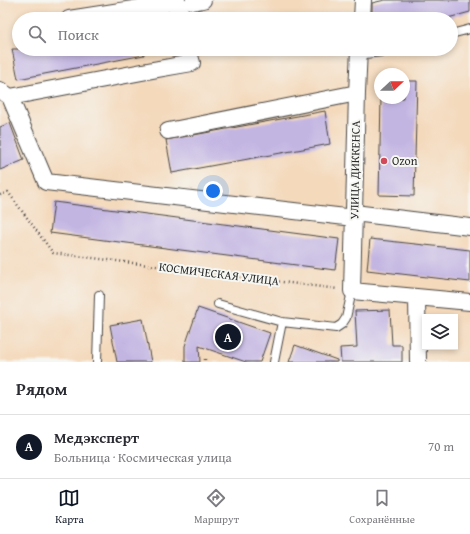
<!DOCTYPE html>
<html lang="ru">
<head>
<meta charset="utf-8">
<style>
	body { margin:0; font-family:"Gentium Book Plus",serif; background:#f2f2f3; color:#2b2b33 }
	.controls { position:absolute; right:12px; bottom:12px; display:grid; overflow:hidden; border-radius:0px; box-shadow:0 2px 6px #0003 }
	.controls button { width:36px; height:36px; display:grid; place-items:center; padding:0; border:0; border-bottom:1px solid #e1e1e2; background:#fff; color:#2b2b33; font:20px sans-serif }
	.compass { position:absolute; left:374px; top:68px; width:36px; height:36px; border-radius:50%; background:#fff; box-shadow:0 2px 6px #0003; rotate:68deg }
	.you { position:absolute; left:213px; top:191px; width:14px; height:14px; margin:-10px; border:3px solid #fff; border-radius:50%; background:#1a73e8; box-shadow:0 0 0 6px #1a73e833 }
	.badge { display:grid; place-items:center; width:26px; height:26px; border-radius:50%; background:#111827; color:#fff; font-size:13px; font-weight:700 }
	.pin { position:absolute; translate:-50% -50%; border:2px solid #fff; box-shadow:0 1px 4px #0006 }
	.list { margin:0; padding:0; list-style:none }
	h2 { display:flex; justify-content:space-between; align-items:center; height:52px; margin:0; padding:0 16px; font-size:17px }
	h2 small { font-size:13px; font-weight:400; color:#7c7c81 }
	.list li { display:grid; grid-template-columns:26px 1fr auto; gap:12px; align-items:center; box-sizing:border-box; height:64px; padding:0 16px; border-top:1px solid #e1e1e2 }
	.list b { display:block; font-size:15px; white-space:nowrap }
	.list p { margin:0; font-size:13px; white-space:nowrap; color:#7c7c81 }
	.list em { font-size:13px; font-style:normal; color:#7c7c81 }
	.icon { flex:none; width:22px; height:22px; fill:none; stroke:currentColor; stroke-width:2; stroke-linecap:round; stroke-linejoin:round }
	.map { position:relative; flex:none; width:470px; height:362px; overflow:hidden }
	.search { position:absolute; background:#fff; box-shadow:0 2px 6px #0003; left:12px; right:12px; top:12px; height:44px; display:flex; align-items:center; gap:10px; box-sizing:border-box; padding:0 14px; border-radius:22px; color:#7c7c81; font-size:15px }
	.sheet { height:116px; background:#fff }
	nav { display:flex; justify-content:space-around; align-items:center; box-sizing:border-box; height:56px; border-top:1px solid #e1e1e2; background:#fff; font-size:11px; color:#7c7c81 }
	nav a { display:grid; justify-items:center; gap:2px }
	nav .on { color:#111827 }
	.map>svg:first-child { display:block }
	.building { fill:#c3b5e2 }
	.lines { fill:none; stroke-linecap:round; stroke-linejoin:round }
	.lane-casing { stroke:#494541; stroke-width:10 }
	.street-casing { stroke:#494541; stroke-width:18 }
	.path { stroke:#494541; stroke-width:2.5; stroke-dasharray:1 3; stroke-linecap:butt }
	.lane { stroke:#fff; stroke-width:8 }
	.street { stroke:#fff; stroke-width:16 }
	.poi-dot { fill:#d1495b; stroke:#f6f6f2; stroke-width:1.5 }
	.labels { text-anchor:middle; stroke-width:4; stroke-linejoin:round; paint-order:stroke }
	.poi-label { font-size:12px; fill:#2b2b2b; stroke:#f6f6f2; text-anchor:start }
	.street-label { font-size:12px; fill:#2b2b2b; stroke:#f6f6f2 }
</style>
</head>
<body>
<div class="map">
<svg width="470" height="362" viewBox="0 0 470 362">
	<rect width="100%" height="100%" fill="#f6f6f2"/>
	<filter id="ink" filterUnits="userSpaceOnUse"><feTurbulence type="fractalNoise" baseFrequency=".025" numOctaves="2"/><feDisplacementMap in="SourceGraphic" scale="8" xChannelSelector="R" yChannelSelector="G"/><feConvolveMatrix kernelMatrix="1 2 1 2 8 2 1 2 1" color-interpolation-filters="sRGB"/></filter>
	<filter id="wash" filterUnits="userSpaceOnUse"><feTurbulence type="fractalNoise" baseFrequency=".012" numOctaves="4" result="noise"/><feDisplacementMap in="SourceGraphic" scale="16" xChannelSelector="R" yChannelSelector="G"/><feGaussianBlur stdDeviation="0.9" result="paint"/><feColorMatrix in="noise" values="0 0 0 0 0 0 0 0 0 0 0 0 0 0 0 0 0 1.4 0 .05"/><feComposite in="paint" operator="in"/></filter>
	<g filter="url(#wash)">
		<rect width="100%" height="100%" fill="#f4d9bb"/>
		<g id="blocks">
			<!-- building -->
			<path class="building" d="M 385,0 L 470,0 L 470,12 L 444,19 L 372,19 L 372,3 Z
				M 12,49 L 143,49 L 144,55 L 18,79 Z
				M 404,81 L 417,81 L 414,196 L 379,195 L 381,98 L 404,98 Z
				M 325,111 L 330,144 L 172,173 L 166,140 Z
				M 10,123 L 24,160 L 0,170 L 0,127 Z
				M 54,202 L 339,239 L 335,270 L 50,233 Z
				M 370,239 L 470,250 L 470,282 L 367,270 Z
				M 198,308 L 270,333 L 260,362 L 246,362 L 199,346 L 200,362 L 185,362 L 185,346 Z
				M 390,310 L 392,345 L 402,345 L 402,362 L 341,362 L 340,348 L 357,347 L 355,311 Z
				M 143,319 L 151,362 L 117,362 L 110,325 Z
				M 295,345 L 337,360 L 337,362 L 289,362 Z"/>
		</g>
	</g>
	<g filter="url(#ink)">
		<use href="#blocks" fill-opacity="0" stroke="#494541" stroke-width="1"/>
		<g class="lines">
			<defs>
				<path id="lane" d="M 451,34 L 470,29
					M 358,55 L 381,52 L 394,49
					M 218,304 L 282,322 L 336,328 L 342,324 L 346,318 L 352,291
					M 97,362 L 99,295
					M 274,362 L 282,322"/>
				<path id="street" d="M 193,2 L 203,0
					M 69,19 L 178,2 L 182,19
					M 362,19 L 363,0
					M 359,49 L 357,93 L 352,291 L 470,302
					M 0,90 L 10,97 L 46,182 L 354,218
					M 10,97 L 158,69 L 192,63 L 188,49
					M 168,131 L 357,93
					M 354,213 L 470,227
					M 417,297 L 418,362"/>
			</defs>
			<!-- lane casing -->
			<use href="#lane" class="lane-casing"/>
			<!-- street casing -->
			<use href="#street" class="street-casing"/>
			<!-- path -->
			<path class="path" d="M 0,195 L 8,192 L 53,253 L 338,289
				M 205,359 L 205,362"/>
			<!-- lane -->
			<use href="#lane" class="lane"/>
			<!-- street -->
			<use href="#street" class="street"/>
		</g>
	</g>
	<!-- markers -->
	<circle class="poi-dot" cx="384" cy="161" r="4"/>
	<g class="labels">
		<!-- poi labels -->
		<g class="poi-label">
			<text x="392" y="165">Ozon</text>
		</g>
		<!-- street labels -->
		<g class="street-label">
			<text transform="translate(355 170) rotate(-89)" y="4">УЛИЦА ДИККЕНСА</text>
			<text transform="translate(219 274) rotate(7)" y="4">КОСМИЧЕСКАЯ УЛИЦА</text>
		</g>
	</g>
</svg>
<div class="controls">
<button><svg class="icon" aria-label="layers" viewBox="0 0 24 24"><path d="M12 4l9 5-9 5-9-5zM3 14l9 5 9-5"/></svg></button>
</div>
<svg class="compass" viewBox="-18 -18 36 36"><path d="M0-13l5 13h-10z" fill="#e53935"/><path d="M0 13l5-13h-10z" fill="#7c7c81"/></svg>
<div class="you"></div>
<div class="pin badge" style="left:228px;top:337px">A</div>
<div class="search"><svg class="icon" aria-label="search" viewBox="0 0 24 24"><circle cx="10" cy="10" r="6"/><path d="M15 15l6 6"/></svg>Поиск</div>
</div>
<section class="sheet">
<h2>Рядом<small></small></h2>
<ul class="list">
<li><span class="badge">A</span><div><b>Медэксперт</b><p>Больница · Космическая улица</p></div><em>70 m</em></li>
</ul>
</section>
<nav>
<a class="on"><svg class="icon" aria-label="map" viewBox="0 0 24 24"><path d="M3 6l6-2 6 2 6-2v14l-6 2-6-2-6 2zM9 4v14M15 6v14"/></svg>Карта</a>
<a><svg class="icon" aria-label="directions" viewBox="0 0 24 24"><path d="M12 3l9 9-9 9-9-9zM9 14v-3h6M13 9l2 2-2 2"/></svg>Маршрут</a>
<a><svg class="icon" aria-label="saved" viewBox="0 0 24 24"><path d="M7 4h10v16l-5-4-5 4z"/></svg>Сохранённые</a>
</nav>
</body>
</html>
